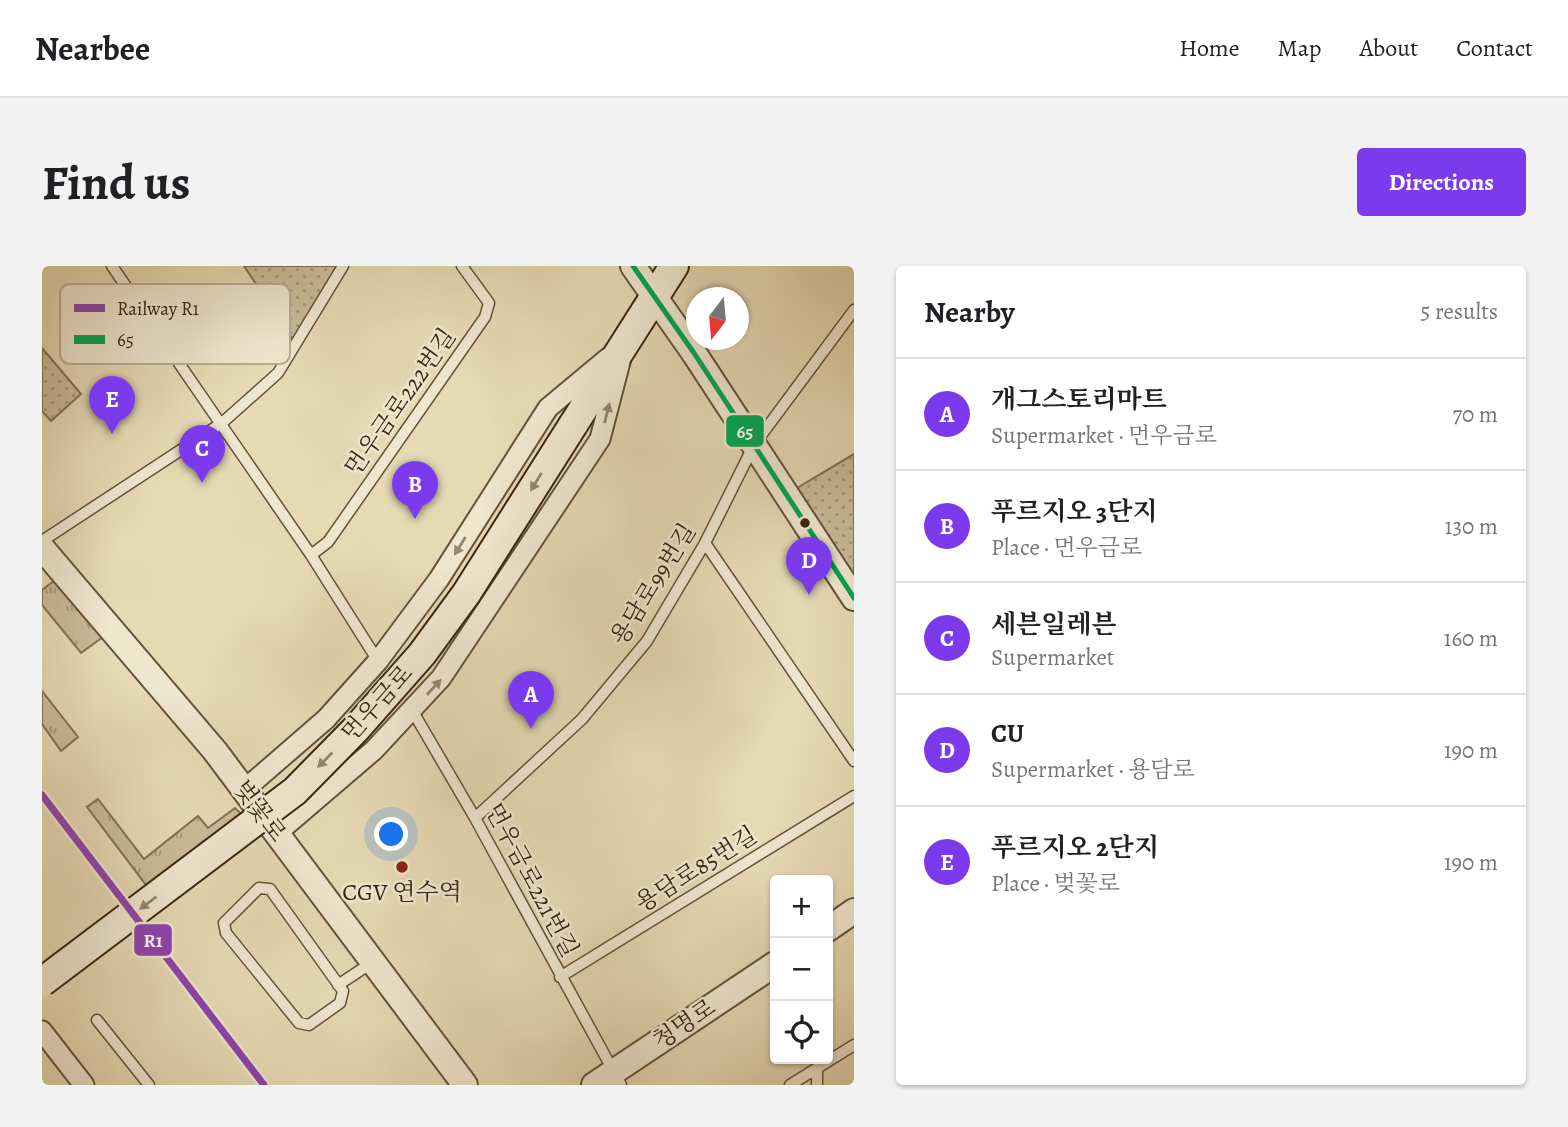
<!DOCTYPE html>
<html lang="en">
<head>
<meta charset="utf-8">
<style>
	body { margin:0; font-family:Alegreya,"Noto Serif KR",serif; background:#f2f2f2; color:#202124 }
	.controls { position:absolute; right:21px; bottom:21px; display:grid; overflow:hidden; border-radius:7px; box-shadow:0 2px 5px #0004 }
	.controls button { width:63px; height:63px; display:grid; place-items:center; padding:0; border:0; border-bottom:2px solid #e0e0e0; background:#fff; color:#202124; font:35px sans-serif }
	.compass { position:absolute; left:644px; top:21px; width:63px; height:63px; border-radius:50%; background:#fff; box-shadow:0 2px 5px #0004; rotate:196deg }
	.you { position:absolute; left:350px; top:569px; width:24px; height:24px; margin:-18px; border:5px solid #fff; border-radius:50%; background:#1a73e8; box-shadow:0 0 0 10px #1a73e833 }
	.badge { display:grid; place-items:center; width:46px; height:46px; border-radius:50%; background:#7c3aed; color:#fff; font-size:23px; font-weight:700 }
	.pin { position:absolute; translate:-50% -58px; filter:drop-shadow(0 2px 4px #0008) }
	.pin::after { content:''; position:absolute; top:37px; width:24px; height:21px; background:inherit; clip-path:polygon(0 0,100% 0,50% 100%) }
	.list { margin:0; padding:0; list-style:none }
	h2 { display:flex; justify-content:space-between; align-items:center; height:91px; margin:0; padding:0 28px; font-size:30px }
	h2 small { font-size:23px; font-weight:400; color:#757577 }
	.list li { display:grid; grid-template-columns:46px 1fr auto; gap:21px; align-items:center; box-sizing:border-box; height:112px; padding:0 28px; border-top:2px solid #e0e0e0 }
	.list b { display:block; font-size:26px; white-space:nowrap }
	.list p { margin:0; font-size:23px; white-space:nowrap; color:#757577 }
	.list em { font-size:23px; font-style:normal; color:#757577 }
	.icon { flex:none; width:38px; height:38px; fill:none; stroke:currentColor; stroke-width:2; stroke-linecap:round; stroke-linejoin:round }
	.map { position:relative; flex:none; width:812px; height:819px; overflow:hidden; border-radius:7px }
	header { display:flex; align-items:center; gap:42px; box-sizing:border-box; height:98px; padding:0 35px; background:#fff; border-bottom:2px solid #e0e0e0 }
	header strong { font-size:33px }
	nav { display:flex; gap:38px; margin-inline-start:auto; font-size:24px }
	.intro { display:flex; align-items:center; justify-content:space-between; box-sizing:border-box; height:168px; padding:0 42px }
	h1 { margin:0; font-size:49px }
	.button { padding:18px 32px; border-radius:7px; background:#7c3aed; color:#fff; font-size:24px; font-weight:700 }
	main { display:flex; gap:42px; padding:0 42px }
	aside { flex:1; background:#fff; border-radius:7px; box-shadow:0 2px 5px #0004 }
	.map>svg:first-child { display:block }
	.grass { fill:url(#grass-tufts); stroke:#827054; stroke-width:2 }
	.park { fill:url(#park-dots); stroke:#827054; stroke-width:2 }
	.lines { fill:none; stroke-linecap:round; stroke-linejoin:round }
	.service-casing { stroke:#65523a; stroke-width:13 }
	.minor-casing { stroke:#65523a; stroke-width:23 }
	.tertiary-casing { stroke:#65523a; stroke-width:28 }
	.secondary-casing { stroke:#3a2511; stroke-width:32 }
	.service { stroke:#efe6ce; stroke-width:10 }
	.minor { stroke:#efe6ce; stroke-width:19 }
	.tertiary { stroke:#efe6ce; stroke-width:24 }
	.secondary { stroke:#efe6ce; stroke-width:28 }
	.secondary-bridge-casing { stroke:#3a2511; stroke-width:32; stroke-linecap:butt }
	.secondary-bridge { stroke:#efe6ce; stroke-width:28 }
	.bus-1-casing { stroke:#efe6ce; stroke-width:10 }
	.bus-1 { stroke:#00a651; stroke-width:5 }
	.rail-1-casing { stroke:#efe6ce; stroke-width:12 }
	.rail-1 { stroke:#8e44ad; stroke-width:7 }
	.oneway { fill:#948670 }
	.bus-dot { fill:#3a2511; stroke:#efe6ce; stroke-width:2.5 }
	.poi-dot { fill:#8f2418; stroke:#efe6ce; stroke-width:2.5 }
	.labels { text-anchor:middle; stroke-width:5; stroke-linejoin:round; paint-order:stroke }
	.street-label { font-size:24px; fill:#3a2511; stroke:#efe6ce }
	.poi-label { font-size:24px; fill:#3a2511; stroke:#efe6ce }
	.key { fill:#efe6ce; stroke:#b9ac95; stroke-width:2 }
	.key-label { font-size:19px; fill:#3a2511 }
	.line-badge { stroke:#efe6ce; stroke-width:2.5 }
	.badge-label { font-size:19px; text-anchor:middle; font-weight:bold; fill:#fff }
</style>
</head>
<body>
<header>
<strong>Nearbee</strong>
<nav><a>Home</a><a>Map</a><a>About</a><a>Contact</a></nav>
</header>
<div class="intro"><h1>Find us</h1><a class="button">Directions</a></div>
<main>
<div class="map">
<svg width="812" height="819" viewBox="0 0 812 819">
	<defs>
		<pattern id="grass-tufts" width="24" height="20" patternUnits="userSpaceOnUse" patternTransform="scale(1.75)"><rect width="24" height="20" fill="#c9ba98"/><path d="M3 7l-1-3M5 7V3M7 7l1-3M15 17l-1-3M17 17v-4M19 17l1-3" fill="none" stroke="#a4977b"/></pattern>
		<pattern id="park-dots" width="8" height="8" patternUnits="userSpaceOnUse" patternTransform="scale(1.75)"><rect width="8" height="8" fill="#c9ba98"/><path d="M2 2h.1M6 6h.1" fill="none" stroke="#a4977b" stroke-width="1.8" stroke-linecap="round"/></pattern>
	</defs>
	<rect width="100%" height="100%" fill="#e6d9b4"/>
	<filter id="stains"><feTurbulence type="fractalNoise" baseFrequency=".00286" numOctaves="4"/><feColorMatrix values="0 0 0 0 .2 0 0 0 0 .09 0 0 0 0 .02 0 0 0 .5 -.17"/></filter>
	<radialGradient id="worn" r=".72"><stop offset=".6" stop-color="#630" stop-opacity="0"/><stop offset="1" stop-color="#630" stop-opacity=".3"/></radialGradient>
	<!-- grass -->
	<path class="grass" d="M 13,314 L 65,368 L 39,387 L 0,339 L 0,324 Z
		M 0,425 L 36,471 L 19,485 L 0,458 Z
		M 56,533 L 102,593 L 156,550 L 166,562 L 193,542 L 199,548 L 104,619 L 45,541 Z"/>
	<!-- park -->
	<path class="park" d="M 202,0 L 301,0 L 254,78 Z
		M 0,82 L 39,128 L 9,155 L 0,145 Z
		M 812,188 L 812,327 L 745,228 Z"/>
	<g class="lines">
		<defs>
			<path id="service" d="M 70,0 L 269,289 L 336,395
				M 0,275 L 180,157 L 236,107 L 301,0
				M 663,277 L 812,495
				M 269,289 L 286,276 L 443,51 L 447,37 L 420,0
				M 370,444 L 433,552 L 579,819
				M 433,552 L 540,453 L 605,375 L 663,277 L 712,179 L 812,44
				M 217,622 L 228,623 L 301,725 L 298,737 L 267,759 L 257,757 L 184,667 L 182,657 Z
				M 518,711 L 812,530
				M 296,719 L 331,696
				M 55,754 L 107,819
				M 748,819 L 812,779
				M 775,819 L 775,802"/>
			<path id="minor" d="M 202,524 L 284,453 L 336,395 L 397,313 L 506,142 L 566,92
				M 235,567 L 332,484 L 399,412 L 558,173 L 578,96
				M 0,765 L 42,819"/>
			<path id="tertiary" d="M 591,0 L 652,87 L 812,332
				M 0,282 L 173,485 L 423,819
				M 786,663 L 812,645
				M 552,819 L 733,698"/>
			<path id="secondary" d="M 531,159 L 632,0"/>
		</defs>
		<!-- service casing -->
		<use href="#service" class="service-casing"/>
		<!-- minor casing -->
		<use href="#minor" class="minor-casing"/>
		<!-- tertiary casing -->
		<use href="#tertiary" class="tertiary-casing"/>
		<!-- secondary casing -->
		<use href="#secondary" class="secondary-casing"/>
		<!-- service -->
		<use href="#service" class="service"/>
		<!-- minor -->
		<use href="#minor" class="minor"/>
		<!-- tertiary -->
		<use href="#tertiary" class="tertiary"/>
		<!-- secondary -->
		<use href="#secondary" class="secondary"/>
		<defs>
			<path id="secondary-bridge" d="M 0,716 L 253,525 L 313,464 L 380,388 L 424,328 L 531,159"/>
		</defs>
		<!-- secondary-bridge casing -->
		<use href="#secondary-bridge" class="secondary-bridge-casing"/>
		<!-- secondary-bridge -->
		<use href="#secondary-bridge" class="secondary-bridge"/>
		<defs>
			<path id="bus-1" d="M 591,0 L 652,87 L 812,332"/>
		</defs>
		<!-- bus-1 casing -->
		<use href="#bus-1" class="bus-1-casing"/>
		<!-- bus-1 -->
		<use href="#bus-1" class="bus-1"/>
		<defs>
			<path id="rail-1" d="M 0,529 L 222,819"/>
		</defs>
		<!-- rail-1 casing -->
		<use href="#rail-1" class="rail-1-casing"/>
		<!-- rail-1 -->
		<use href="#rail-1" class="rail-1"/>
	</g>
	<!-- one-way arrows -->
	<defs><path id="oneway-solid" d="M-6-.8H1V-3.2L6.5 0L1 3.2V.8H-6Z" transform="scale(1.75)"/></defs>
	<g class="oneway">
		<use href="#oneway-solid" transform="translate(565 147) rotate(-76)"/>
		<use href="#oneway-solid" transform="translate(494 216) rotate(122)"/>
		<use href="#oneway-solid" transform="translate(418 280) rotate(122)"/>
		<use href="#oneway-solid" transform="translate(392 421) rotate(-47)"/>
		<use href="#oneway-solid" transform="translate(283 494) rotate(135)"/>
		<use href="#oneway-solid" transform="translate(106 637) rotate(143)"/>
	</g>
	<!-- markers -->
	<circle class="bus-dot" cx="763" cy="257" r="6"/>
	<circle class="poi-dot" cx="360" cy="601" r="7"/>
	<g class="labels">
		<!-- street labels -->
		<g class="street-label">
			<text transform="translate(358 136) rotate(-55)" y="8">먼우금로222번길</text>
			<text transform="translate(611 318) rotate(-58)" y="8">용담로99번길</text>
			<text transform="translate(335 437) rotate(-48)" y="8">먼우금로</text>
			<text transform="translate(218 545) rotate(53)" y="8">벚꽃로</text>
			<text transform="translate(654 603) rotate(-32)" y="8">용담로85번길</text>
			<text transform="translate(490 614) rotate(62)" y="8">먼우금로221번길</text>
			<text transform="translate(642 758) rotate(-34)" y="8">청명로</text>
		</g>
		<!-- poi labels -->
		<g class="poi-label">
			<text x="360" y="634">CGV 연수역</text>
		</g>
	</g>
	<!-- legend -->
	<rect x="18" y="18" width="230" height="80" rx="10" class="key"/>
	<rect x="32" y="38" width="31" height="8" fill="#8e44ad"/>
	<rect x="32" y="69" width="31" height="9" fill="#00a651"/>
	<g class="key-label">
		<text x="75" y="49">Railway R1</text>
		<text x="75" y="80">65</text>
	</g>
	<g class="line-badge">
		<rect x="683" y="148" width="40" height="34" rx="7" fill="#00a651"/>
		<rect x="91" y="657" width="40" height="34" rx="7" fill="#8e44ad"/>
	</g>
	<g class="badge-label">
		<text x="703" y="172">65</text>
		<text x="111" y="681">R1</text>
	</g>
	<rect width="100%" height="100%" filter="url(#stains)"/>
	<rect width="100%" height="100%" fill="url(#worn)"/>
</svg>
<div class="controls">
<button>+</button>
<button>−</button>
<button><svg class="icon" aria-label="locate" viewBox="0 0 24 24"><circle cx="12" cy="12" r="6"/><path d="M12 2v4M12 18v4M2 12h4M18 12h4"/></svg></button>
</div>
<svg class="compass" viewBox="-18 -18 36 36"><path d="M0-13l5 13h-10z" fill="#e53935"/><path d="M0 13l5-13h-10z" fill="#757577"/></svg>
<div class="you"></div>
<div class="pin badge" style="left:489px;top:463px">A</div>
<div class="pin badge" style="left:373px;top:253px">B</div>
<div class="pin badge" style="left:160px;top:217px">C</div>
<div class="pin badge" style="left:767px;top:329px">D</div>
<div class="pin badge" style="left:70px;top:168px">E</div>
</div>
<aside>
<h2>Nearby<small>5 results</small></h2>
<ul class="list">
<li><span class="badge">A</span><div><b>개그스토리마트</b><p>Supermarket · 먼우금로</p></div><em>70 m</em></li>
<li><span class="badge">B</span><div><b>푸르지오 3단지</b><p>Place · 먼우금로</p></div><em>130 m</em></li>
<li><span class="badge">C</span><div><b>세븐일레븐</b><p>Supermarket</p></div><em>160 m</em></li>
<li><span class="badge">D</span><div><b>CU</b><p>Supermarket · 용담로</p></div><em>190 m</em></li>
<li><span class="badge">E</span><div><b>푸르지오 2단지</b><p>Place · 벚꽃로</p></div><em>190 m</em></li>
</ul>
</aside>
</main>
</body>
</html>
